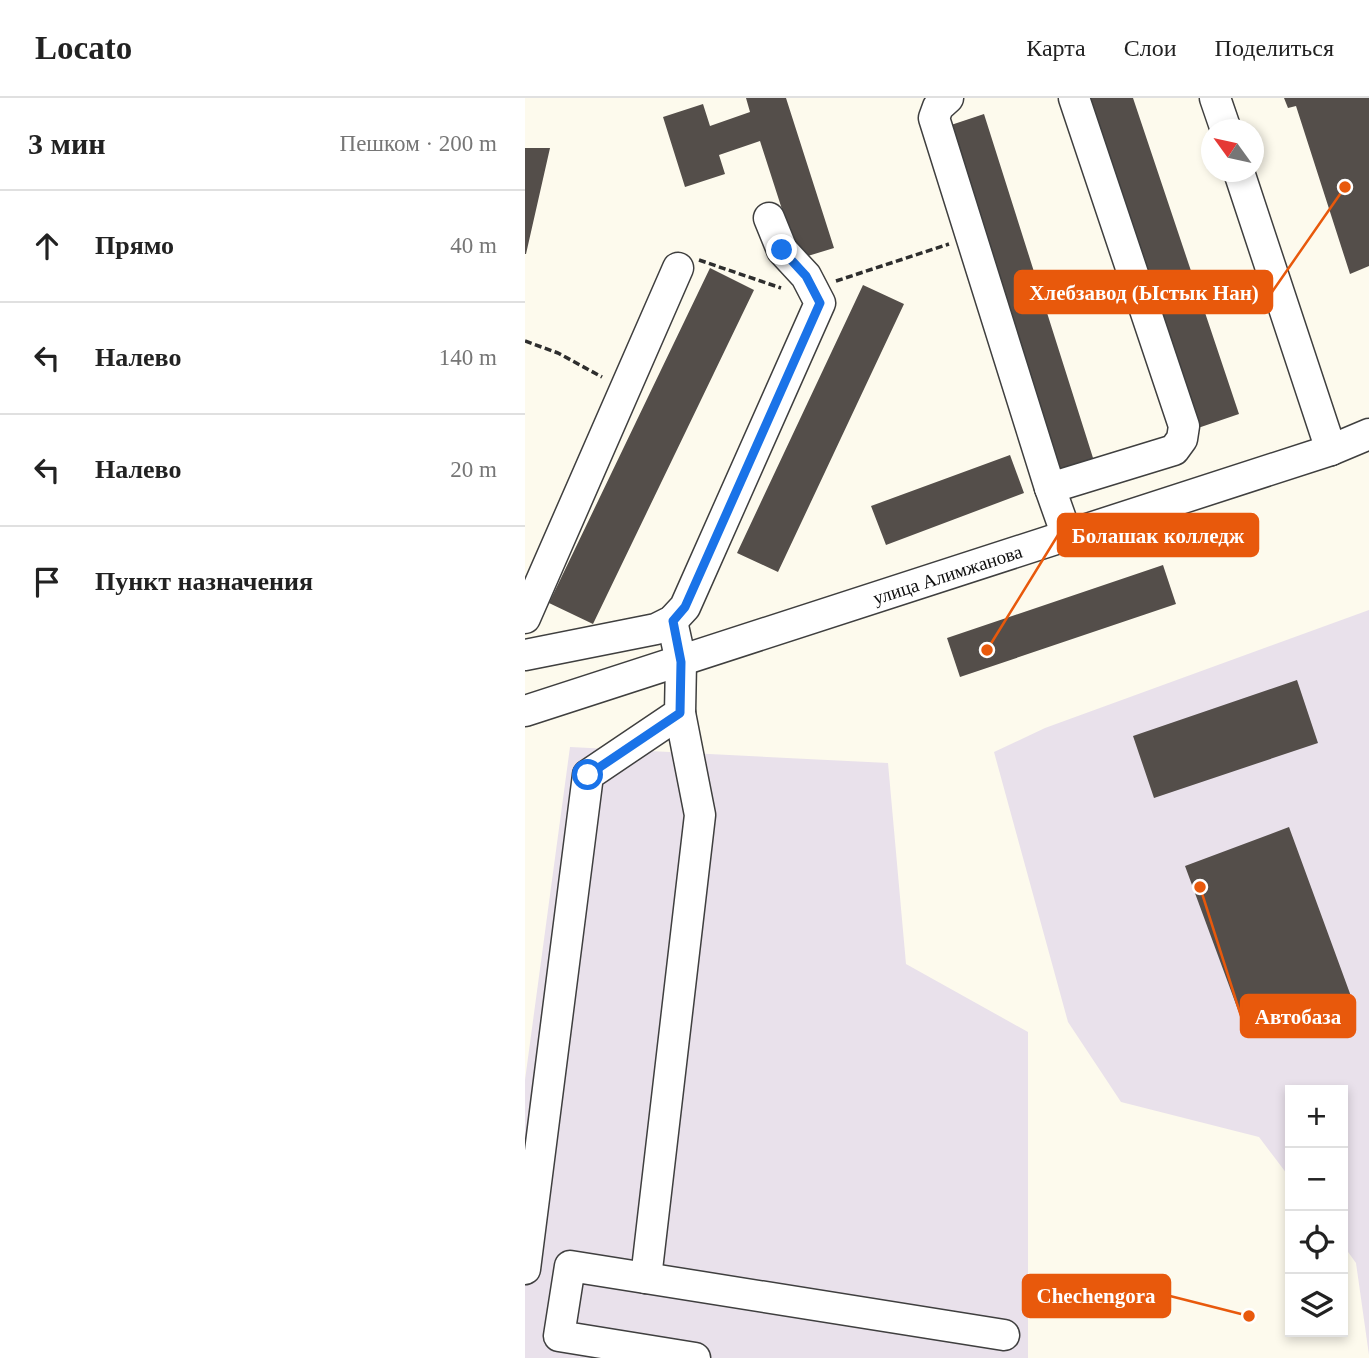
<!DOCTYPE html>
<html lang="ru">
<head>
<meta charset="utf-8">
<style>
	body { margin:0; font-family:Georgia,serif; background:#f2f2f2; color:#222 }
	.controls { position:absolute; right:21px; bottom:21px; display:grid; overflow:hidden; border-radius:0px; box-shadow:0 4px 10px #0003 }
	.controls button { width:63px; height:63px; display:grid; place-items:center; padding:0; border:0; border-bottom:2px solid #e0e0e0; background:#fff; color:#222; font:35px sans-serif }
	.compass { position:absolute; left:676px; top:21px; width:63px; height:63px; border-radius:50%; background:#fff; box-shadow:0 4px 10px #0003; rotate:303deg }
	.stop { position:absolute; width:21px; height:21px; margin:-16px; border:5px solid #1a73e8; border-radius:50%; background:#fff }
	.stop.end { background:#1a73e8; border-color:#fff; box-shadow:0 2px 7px #0008 }
	.list { margin:0; padding:0; list-style:none }
	h2 { display:flex; justify-content:space-between; align-items:center; height:91px; margin:0; padding:0 28px; font-size:30px }
	h2 small { font-size:23px; font-weight:400; color:#767676 }
	.list li { display:grid; grid-template-columns:46px 1fr auto; gap:21px; align-items:center; box-sizing:border-box; height:112px; padding:0 28px; border-top:2px solid #e0e0e0 }
	.list b { display:block; font-size:26px; white-space:nowrap }
	.list em { font-size:23px; font-style:normal; color:#767676 }
	.icon { flex:none; width:38px; height:38px; fill:none; stroke:currentColor; stroke-width:2; stroke-linecap:round; stroke-linejoin:round }
	.map { position:relative; flex:none; width:844px; height:1260px; overflow:hidden }
	header { display:flex; align-items:center; gap:42px; box-sizing:border-box; height:98px; padding:0 35px; background:#fff; border-bottom:2px solid #e0e0e0 }
	header strong { font-size:33px }
	nav { display:flex; gap:38px; margin-inline-start:auto; font-size:24px }
	main { display:flex }
	aside { flex:1; background:#fff }
	.map>svg:first-child { display:block }
	.industrial { fill:#e9e1eb }
	.building { fill:#544e4a }
	.lines { fill:none; stroke-linecap:round; stroke-linejoin:round }
	.minor-casing { stroke:#3f3f3f; stroke-width:33 }
	.path { stroke:#2e2e2e; stroke-width:3.5; stroke-dasharray:7 3.5; stroke-linecap:butt }
	.minor { stroke:#fff; stroke-width:30 }
	.route { stroke:#1a73e8; stroke-width:9 }
	.labels { text-anchor:middle; stroke-width:7; stroke-linejoin:round; paint-order:stroke }
	.street-label { font-size:19px; fill:#0c0c0c; stroke:#fff }
	.leader { fill:none; stroke:#e8590c; stroke-width:2.5 }
	.callout-dot { fill:#e8590c; stroke:#fff; stroke-width:2.5 }
	.callout { fill:#e8590c; stroke:#e8590c; stroke-width:2.5 }
	.callout-label { font-size:21px; text-anchor:middle; font-weight:bold; fill:#fff }
</style>
</head>
<body>
<header>
<strong>Locato</strong>
<nav><a>Карта</a><a>Слои</a><a>Поделиться</a></nav>
</header>
<main>
<aside>
<h2>3 мин<small>Пешком · 200 m</small></h2>
<ul class="list">
<li><svg class="icon" aria-label="ahead" viewBox="0 0 24 24"><path d="M12 20V5M6 11l6-6 6 6"/></svg><div><b>Прямо</b></div><em>40 m</em></li>
<li><svg class="icon" aria-label="left" viewBox="0 0 24 24"><path d="M17 20v-9H6M10 6l-5 5 5 5"/></svg><div><b>Налево</b></div><em>140 m</em></li>
<li><svg class="icon" aria-label="left" viewBox="0 0 24 24"><path d="M17 20v-9H6M10 6l-5 5 5 5"/></svg><div><b>Налево</b></div><em>20 m</em></li>
<li><svg class="icon" aria-label="arrive" viewBox="0 0 24 24"><path d="M6 21V4h12l-3 4 3 4H6"/></svg><div><b>Пункт назначения</b></div></li>
</ul>
</aside>
<div class="map">
<svg width="844" height="1260" viewBox="0 0 844 1260">
	<rect width="100%" height="100%" fill="#fdfaed"/>
	<!-- industrial -->
	<path class="industrial" d="M 844,512 L 844,1257 L 831,1165 L 818,1147 L 818,992 L 765,992 L 765,1080 L 734,1039 L 596,1004 L 543,924 L 469,654 L 520,630 Z
		M 45,649 L 363,665 L 381,866 L 503,934 L 503,1260 L 0,1260 L 0,982 Z"/>
	<!-- building -->
	<path class="building" d="M 221,0 L 261,0 L 309,150 L 273,161 L 235,43 L 194,57 L 200,76 L 160,89 L 138,19 L 178,6 L 185,28 L 225,14 Z
		M 563,0 L 608,0 L 714,316 L 673,330 Z
		M 759,0 L 844,0 L 844,168 L 825,176 L 771,8 L 763,10 Z
		M 459,16 L 569,363 L 530,375 L 420,29 Z
		M 0,50 L 25,50 L 1,156 L 0,156 Z
		M 185,170 L 229,192 L 68,526 L 24,505 Z
		M 338,187 L 379,206 L 253,474 L 212,455 Z
		M 485,357 L 499,395 L 361,447 L 346,408 Z
		M 638,467 L 651,506 L 435,579 L 422,540 Z
		M 772,582 L 793,645 L 629,700 L 608,638 Z
		M 764,729 L 827,901 L 723,939 L 660,768 Z"/>
	<g class="lines">
		<defs>
			<g id="minor">
				<path d="M 423,0 L 413,9 L 409,20 L 525,390 L 649,352 L 657,341 L 659,328 L 549,0"/>
				<path d="M 690,0 L 701,32"/>
				<path d="M 714,74 L 806,352"/>
				<path d="M 525,390 L 542,438"/>
				<path d="M 0,520 L 153,170"/>
				<path d="M 0,557 L 131,531 L 147,523 L 160,509 L 295,205 L 281,178 L 257,152 L 244,120"/>
				<path id="s1" d="M 0,613 L 806,352 L 844,336"/>
				<path d="M 0,1171 L 63,677 L 155,615 L 156,564 L 147,523"/>
				<path d="M 121,1180 L 175,717 L 155,615"/>
				<path d="M 170,1260 L 34,1238 L 45,1168 L 479,1237"/>
			</g>
		</defs>
		<!-- minor casing -->
		<use href="#minor" class="minor-casing"/>
		<!-- path -->
		<path class="path" d="M 174,162 L 256,190
			M 311,183 L 424,146
			M 0,243 L 33,255 L 77,279"/>
		<!-- minor -->
		<use href="#minor" class="minor"/>
	</g>
	<g class="lines">
		<!-- route -->
		<path class="route" d="M 63,677 L 155,615 L 156,564 L 148,523 L 160,509 L 295,205 L 281,178 L 257,152"/>
	</g>
	<g class="labels">
		<!-- street labels -->
		<g class="street-label">
			<text dy="7" stroke="none"><textPath href="#s1" startOffset="444">улица Алимжанова</textPath></text>
		</g>
	</g>
	<!-- callouts -->
	<path class="leader" d="M820 89L747 194M462 552L533 437M675 789L716 918M724 1218L645 1198"/>
	<g class="callout-dot">
		<circle cx="820" cy="89" r="7"/>
		<circle cx="462" cy="552" r="7"/>
		<circle cx="675" cy="789" r="7"/>
		<circle cx="724" cy="1218" r="7"/>
	</g>
	<g class="callout">
		<rect x="490" y="173" width="257" height="42" rx="7"/>
		<rect x="533" y="416" width="200" height="42" rx="7"/>
		<rect x="716" y="897" width="114" height="42" rx="7"/>
		<rect x="498" y="1177" width="147" height="42" rx="7"/>
	</g>
	<g class="callout-label">
		<text x="619" y="202">Хлебзавод (Ыстык Нан)</text>
		<text x="633" y="445">Болашак колледж</text>
		<text x="773" y="926">Автобаза</text>
		<text x="571" y="1205">Chechengora</text>
	</g>
</svg>
<div class="controls">
<button>+</button>
<button>−</button>
<button><svg class="icon" aria-label="locate" viewBox="0 0 24 24"><circle cx="12" cy="12" r="6"/><path d="M12 2v4M12 18v4M2 12h4M18 12h4"/></svg></button>
<button><svg class="icon" aria-label="layers" viewBox="0 0 24 24"><path d="M12 4l9 5-9 5-9-5zM3 14l9 5 9-5"/></svg></button>
</div>
<svg class="compass" viewBox="-18 -18 36 36"><path d="M0-13l5 13h-10z" fill="#e53935"/><path d="M0 13l5-13h-10z" fill="#767676"/></svg>
<div class="stop" style="left:63px;top:677px"></div>
<div class="stop end" style="left:257px;top:152px"></div>
</div>
</main>
</body>
</html>
